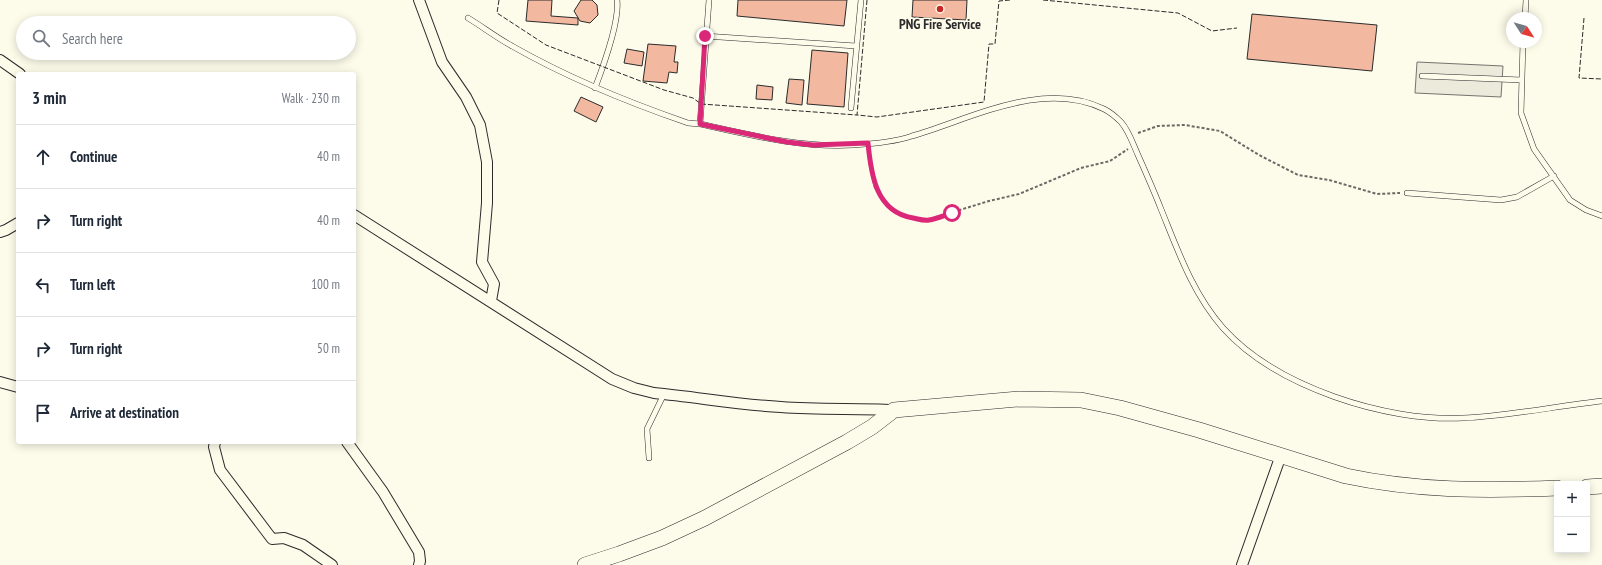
<!DOCTYPE html>
<html lang="en">
<head>
<meta charset="utf-8">
<style>
	body { margin:0; font-family:"PT Sans Narrow",sans-serif; background:#f2f2f3; color:#1f2937 }
	.controls { position:absolute; right:12px; bottom:12px; display:grid; overflow:hidden; border-radius:4px; box-shadow:0 2px 10px #0003 }
	.controls button { width:36px; height:36px; display:grid; place-items:center; padding:0; border:0; border-bottom:1px solid #e0e1e3; background:#fff; color:#1f2937; font:20px sans-serif }
	.compass { position:absolute; left:1506px; top:12px; width:36px; height:36px; border-radius:50%; background:#fff; box-shadow:0 2px 10px #0003; rotate:126deg }
	.stop { position:absolute; width:12px; height:12px; margin:-9px; border:3px solid #db2777; border-radius:50%; background:#fff }
	.stop.end { background:#db2777; border-color:#fff; box-shadow:0 1px 4px #0008 }
	.list { margin:0; padding:0; list-style:none }
	h2 { display:flex; justify-content:space-between; align-items:center; height:52px; margin:0; padding:0 16px; font-size:17px }
	h2 small { font-size:13px; font-weight:400; color:#747a83 }
	.list li { display:grid; grid-template-columns:26px 1fr auto; gap:12px; align-items:center; box-sizing:border-box; height:64px; padding:0 16px; border-top:1px solid #e0e1e3 }
	.list b { display:block; font-size:15px; white-space:nowrap }
	.list em { font-size:13px; font-style:normal; color:#747a83 }
	.icon { flex:none; width:22px; height:22px; fill:none; stroke:currentColor; stroke-width:2; stroke-linecap:round; stroke-linejoin:round }
	.map { position:relative; flex:none; width:1602px; height:565px; overflow:hidden }
	.search { position:absolute; background:#fff; box-shadow:0 2px 10px #0003; left:16px; top:16px; width:340px; height:44px; display:flex; align-items:center; gap:10px; box-sizing:border-box; padding:0 14px; border-radius:22px; color:#747a83; font-size:15px }
	.panel { position:absolute; background:#fff; box-shadow:0 2px 10px #0003; left:16px; top:72px; width:340px; height:372px; border-radius:4px }
	.map>svg:first-child { display:block }
	.parking { fill:#eceadb; stroke:#74746e }
	.building { fill:#f2b8a0; stroke:#2b2b2b }
	.lines { fill:none; stroke-linecap:round; stroke-linejoin:round }
	.lane-casing { stroke:#2b2b2b; stroke-width:6 }
	.street-casing { stroke:#2b2b2b; stroke-width:12 }
	.secondary-casing { stroke:#2b2b2b; stroke-width:16 }
	.path { stroke:#6a6964; stroke-width:2; stroke-dasharray:3 2; stroke-linecap:butt }
	.lane { stroke:#fdfbea; stroke-width:5 }
	.street { stroke:#fdfbea; stroke-width:10 }
	.secondary { stroke:#fdfbea; stroke-width:15 }
	.fence { stroke:#2b2b2b; stroke-width:1; stroke-dasharray:5 2; stroke-linecap:butt }
	.route { stroke:#db2777; stroke-width:5 }
	.poi-dot { fill:#c62828; stroke:#fdfbea; stroke-width:1.5 }
	.labels { text-anchor:middle; stroke-width:3; stroke-linejoin:round; paint-order:stroke }
	.poi-label { font-size:14px; font-weight:bold; fill:#2b2b2b; stroke:#fdfbea }
</style>
</head>
<body>
<div class="map">
<svg width="1602" height="565" viewBox="0 0 1602 565">
	<rect width="100%" height="100%" fill="#fdfbea"/>
	<!-- parking -->
	<path class="parking" d="M 1417,62 L 1503,66 L 1501,97 L 1415,93 Z"/>
	<!-- building -->
	<path class="building" d="M 528,0 L 552,0 L 551,16 L 578,18 L 578,25 L 526,21 Z
		M 581,0 L 592,0 L 597,5 L 598,15 L 590,23 L 580,21 L 574,11 Z
		M 738,0 L 847,0 L 844,26 L 737,16 Z
		M 913,0 L 967,0 L 966,20 L 912,17 Z
		M 1252,14 L 1377,25 L 1372,71 L 1247,59 Z
		M 648,44 L 676,46 L 674,62 L 678,62 L 677,73 L 669,72 L 667,83 L 643,81 Z
		M 627,49 L 644,52 L 642,66 L 624,63 Z
		M 812,50 L 848,53 L 844,107 L 807,104 Z
		M 789,79 L 804,80 L 802,105 L 786,103 Z
		M 757,85 L 773,87 L 772,100 L 756,99 Z
		M 581,97 L 603,107 L 596,122 L 574,111 Z"/>
	<g class="lines">
		<defs>
			<path id="lane" d="M 468,18 C 483,27 497,38 512,46 C 568,78 627,102 688,123 L 700,124 C 750,135 801,148 853,145 C 872,144 894,142 912,136 C 971,119 1043,79 1104,109 C 1110,112 1116,117 1121,122 C 1129,131 1133,144 1138,155 C 1146,173 1154,191 1161,209 C 1178,251 1193,294 1223,328 C 1276,387 1386,422 1463,418 C 1510,416 1556,406 1602,401
				M 1525,18 L 1526,0
				M 705,36 L 856,46
				M 1523,42 L 1521,113 L 1534,149 L 1570,200 L 1586,210 L 1602,216
				M 1422,76 L 1522,80
				M 595,88 C 603,67 620,22 617,0
				M 851,108 L 861,0
				M 700,124 L 709,0
				M 1407,193 L 1501,200 L 1517,197 L 1554,176
				M 649,458 L 647,429 L 664,394"/>
			<path id="street" d="M 419,0 L 442,62 L 466,97 L 480,125 L 487,162 L 487,203 L 482,262 L 494,284 L 491,301
				M 0,60 L 20,74
				M 354,215 L 612,379 L 634,388 L 654,393 C 697,397 739,405 781,407 C 819,410 856,408 894,410
				M 0,232 L 6,230 L 18,223
				M 0,382 L 18,387
				M 215,442 L 214,447 L 220,470 L 272,539 L 284,538 L 303,545 L 332,565
				M 347,442 L 383,492 L 419,552 L 420,561 L 419,565
				M 1242,565 L 1281,455"/>
			<path id="secondary" d="M 1587,487 L 1602,486
				M 585,565 L 619,554 L 662,538 L 705,518 L 847,442 L 872,427 L 894,410 L 1019,399 L 1081,400 L 1120,408 L 1199,430 L 1346,476 C 1416,491 1486,491 1557,488"/>
		</defs>
		<!-- lane casing -->
		<use href="#lane" class="lane-casing"/>
		<!-- street casing -->
		<use href="#street" class="street-casing"/>
		<!-- secondary casing -->
		<use href="#secondary" class="secondary-casing"/>
		<!-- path -->
		<path class="path" d="M 1138,133 L 1158,126 L 1185,125 L 1220,131 L 1259,155 L 1298,175 L 1329,180 L 1377,194 L 1400,193
			M 869,151 L 870,166 L 875,188 L 888,206 L 906,217 L 927,220 L 989,201 L 1019,194 L 1081,168 L 1110,161 L 1128,149"/>
		<!-- lane -->
		<use href="#lane" class="lane"/>
		<!-- street -->
		<use href="#street" class="street"/>
		<!-- secondary -->
		<use href="#secondary" class="secondary"/>
		<!-- fence -->
		<path class="fence" d="M 499,0 L 497,13 L 546,45 L 664,90 L 693,98 L 701,104 L 857,115
			M 867,0 L 857,115 L 877,117 L 984,102 L 989,44 L 995,44 L 999,1 L 1010,0
			M 1043,0 L 1178,13 L 1212,31 L 1237,28
			M 1584,18 L 1579,78 L 1602,79"/>
	</g>
	<g class="lines">
		<!-- route -->
		<path class="route" d="M 705,36 L 700,124 L 787,142 L 813,145 L 868,143 C 871,175 876,212 913,218 C 918,219 924,221 929,220 C 937,219 945,215 952,213"/>
	</g>
	<!-- markers -->
	<circle class="poi-dot" cx="940" cy="9" r="4"/>
	<g class="labels">
		<!-- poi labels -->
		<g class="poi-label">
			<text x="940" y="29">PNG Fire Service</text>
		</g>
	</g>
</svg>
<div class="controls">
<button>+</button>
<button>−</button>
</div>
<svg class="compass" viewBox="-18 -18 36 36"><path d="M0-13l5 13h-10z" fill="#e53935"/><path d="M0 13l5-13h-10z" fill="#747a83"/></svg>
<div class="stop" style="left:952px;top:213px"></div>
<div class="stop end" style="left:705px;top:36px"></div>
<div class="search"><svg class="icon" aria-label="search" viewBox="0 0 24 24"><circle cx="10" cy="10" r="6"/><path d="M15 15l6 6"/></svg>Search here</div>
<section class="panel">
<h2>3 min<small>Walk · 230 m</small></h2>
<ul class="list">
<li><svg class="icon" aria-label="ahead" viewBox="0 0 24 24"><path d="M12 20V5M6 11l6-6 6 6"/></svg><div><b>Continue</b></div><em>40 m</em></li>
<li><svg class="icon" aria-label="right" viewBox="0 0 24 24"><path d="M7 20v-9h11M14 6l5 5-5 5"/></svg><div><b>Turn right</b></div><em>40 m</em></li>
<li><svg class="icon" aria-label="left" viewBox="0 0 24 24"><path d="M17 20v-9H6M10 6l-5 5 5 5"/></svg><div><b>Turn left</b></div><em>100 m</em></li>
<li><svg class="icon" aria-label="right" viewBox="0 0 24 24"><path d="M7 20v-9h11M14 6l5 5-5 5"/></svg><div><b>Turn right</b></div><em>50 m</em></li>
<li><svg class="icon" aria-label="arrive" viewBox="0 0 24 24"><path d="M6 21V4h12l-3 4 3 4H6"/></svg><div><b>Arrive at destination</b></div></li>
</ul>
</section>
</div>
</body>
</html>
